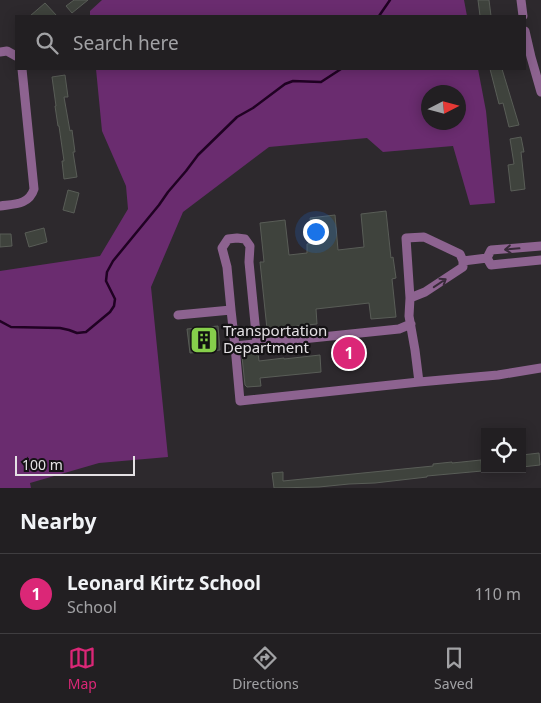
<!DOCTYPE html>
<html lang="en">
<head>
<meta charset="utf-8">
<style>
	body { margin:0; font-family:"Noto Sans",sans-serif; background:#2a272a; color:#f1f3f6 }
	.controls { position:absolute; right:15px; bottom:15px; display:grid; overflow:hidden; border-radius:0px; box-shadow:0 2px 12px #0003 }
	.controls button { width:45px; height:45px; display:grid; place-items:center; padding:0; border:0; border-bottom:1px solid #3f3d40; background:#221f22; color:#f1f3f6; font:25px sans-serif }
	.compass { position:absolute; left:421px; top:85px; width:45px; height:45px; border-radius:50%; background:#221f22; box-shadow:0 2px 12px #0003; rotate:84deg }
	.scale { position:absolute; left:15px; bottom:12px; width:120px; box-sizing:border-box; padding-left:5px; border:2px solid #e4e1e4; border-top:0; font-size:14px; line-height:18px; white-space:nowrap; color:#e4e1e4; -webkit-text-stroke:4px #141214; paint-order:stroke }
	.you { position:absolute; left:315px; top:231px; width:18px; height:18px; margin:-12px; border:4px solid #fff; border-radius:50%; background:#1a73e8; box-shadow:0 0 0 8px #1a73e833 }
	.badge { display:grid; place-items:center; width:32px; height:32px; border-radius:50%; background:#db2777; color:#fff; font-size:16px; font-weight:700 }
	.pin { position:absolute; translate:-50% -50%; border:2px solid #fff; box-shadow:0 1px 5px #0006 }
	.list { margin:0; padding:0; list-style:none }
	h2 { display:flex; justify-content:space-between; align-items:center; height:65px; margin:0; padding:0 20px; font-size:21px }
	h2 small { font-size:16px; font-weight:400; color:#a2a2a5 }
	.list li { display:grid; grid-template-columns:32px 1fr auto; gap:15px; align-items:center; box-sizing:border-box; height:80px; padding:0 20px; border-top:1px solid #3f3d40 }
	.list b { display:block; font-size:19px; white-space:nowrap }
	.list p { margin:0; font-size:16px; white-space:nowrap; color:#a2a2a5 }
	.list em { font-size:16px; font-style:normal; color:#a2a2a5 }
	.icon { flex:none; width:28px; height:28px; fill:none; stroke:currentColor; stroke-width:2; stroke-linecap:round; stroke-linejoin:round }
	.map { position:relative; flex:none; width:541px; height:488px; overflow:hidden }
	.search { position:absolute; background:#221f22; box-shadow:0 2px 12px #0003; left:15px; right:15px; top:15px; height:55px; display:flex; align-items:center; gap:12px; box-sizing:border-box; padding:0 18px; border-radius:0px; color:#a2a2a5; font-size:19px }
	.sheet { height:145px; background:#221f22 }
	nav { display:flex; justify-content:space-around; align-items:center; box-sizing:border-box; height:70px; border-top:1px solid #3f3d40; background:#221f22; font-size:14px; color:#a2a2a5 }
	nav a { display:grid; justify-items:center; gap:2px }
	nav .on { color:#db2777 }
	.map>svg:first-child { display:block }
	.green { fill:#6a2c6f; fill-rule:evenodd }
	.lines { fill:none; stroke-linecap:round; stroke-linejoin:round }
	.stream { stroke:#200223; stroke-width:2.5 }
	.building { fill:#3f433d; stroke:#595d57 }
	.minor { stroke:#8d6390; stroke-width:9 }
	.oneway { stroke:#382a39 }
	.labels { text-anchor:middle; stroke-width:4.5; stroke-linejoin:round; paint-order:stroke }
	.poi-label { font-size:15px; fill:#e4e1e4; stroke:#141214; text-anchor:start }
</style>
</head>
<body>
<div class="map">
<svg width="541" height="488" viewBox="0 0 541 488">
	<rect width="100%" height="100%" fill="#2d292d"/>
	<!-- green -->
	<path class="green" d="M 102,0 L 464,0 L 467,16 L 90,16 L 90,11 Z
		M 96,69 L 478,69 L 486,111 L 495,203 L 470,205 L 453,146 L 383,152 L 367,138 L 269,147 L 183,212 L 151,287 L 168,457 L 99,463 L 30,483 L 31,488 L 0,488 L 0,271 L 100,256 L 128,209 L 126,186 L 102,131 ZM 428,92 L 458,92 L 458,122 L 428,122 Z"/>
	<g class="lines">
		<!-- stream -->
		<path class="stream" d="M 379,16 L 390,0
			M 0,321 L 11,327 L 60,328 L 69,330 L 77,333 L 86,332 L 110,312 L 114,306 L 115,299 L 106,281 L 107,272 L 113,261 L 159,205 L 168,192 L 186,171 L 198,155 L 237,117 L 253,108 L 285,84 L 293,81 L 321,82 L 341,69"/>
	</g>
	<!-- building -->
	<path class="building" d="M 74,0 L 88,0 L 72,13 L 66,6 Z
		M 478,0 L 489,0 L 491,16 L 480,16 Z
		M 45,3 L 57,16 L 30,16 Z
		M 490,69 L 502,69 L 519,125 L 509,127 L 503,103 L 499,104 Z
		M 65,75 L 68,97 L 64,97 L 70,131 L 72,130 L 75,152 L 73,152 L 77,177 L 64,179 L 62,161 L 64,161 L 59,126 L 58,126 L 55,106 L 56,106 L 52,77 Z
		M 521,137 L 524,152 L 521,152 L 525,189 L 511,191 L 508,165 L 514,164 L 510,139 Z
		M 68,190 L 79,193 L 74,213 L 63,210 Z
		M 386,211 L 391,258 L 393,257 L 396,278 L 392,279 L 396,317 L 371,319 L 369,303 L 316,309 L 317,324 L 267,329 L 260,262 L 264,262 L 260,223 L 285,220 L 289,255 L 307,253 L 307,244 L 313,243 L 310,218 L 335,215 L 338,250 L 364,247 L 361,214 Z
		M 44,228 L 47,242 L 29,247 L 25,233 Z
		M 0,234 L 11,234 L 12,246 L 0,247 Z
		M 218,326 L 220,350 L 190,353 L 187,329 Z
		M 258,352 L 259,361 L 284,358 L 284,359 L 320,355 L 321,372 L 260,378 L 261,386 L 247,387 L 245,385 L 242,357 L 245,354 Z
		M 539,453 L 540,465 L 522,467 L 522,455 Z
		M 481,460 L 482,471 L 427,476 L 427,477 L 375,483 L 349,484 L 319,487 L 274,488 L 272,473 L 283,472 L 283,481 L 433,466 L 433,464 L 452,462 L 452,463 Z"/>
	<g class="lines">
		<!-- minor -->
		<path class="minor" d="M 521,0 L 523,16
			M 525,31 L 531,57 L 541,92
			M 0,52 L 7,51 L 16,56
			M 0,206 C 14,204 29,205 34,189 L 22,69
			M 487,258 L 491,250 L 541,246
			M 487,258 L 491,265 L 541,260
			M 463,261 L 487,258
			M 410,298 L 425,292 L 463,267 L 463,261 L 460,254 L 424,237 L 406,238 L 410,298 L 409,316 L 415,350 L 419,382 L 498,375 L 541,368
			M 231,310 L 227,267 L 222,248 L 228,239 L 237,238 L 245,239 L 250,246 L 249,262 L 257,344
			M 178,315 L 231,310 L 235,346 L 399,329 L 411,324
			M 235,346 L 240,401 L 419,382"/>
	</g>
	<!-- one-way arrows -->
	<defs><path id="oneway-shaft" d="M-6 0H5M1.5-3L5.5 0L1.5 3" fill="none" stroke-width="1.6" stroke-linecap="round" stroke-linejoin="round" transform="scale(1.25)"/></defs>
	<g class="oneway">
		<use href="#oneway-shaft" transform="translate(512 249) rotate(175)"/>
		<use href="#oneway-shaft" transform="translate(440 283) rotate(-34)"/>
	</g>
	<!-- icons -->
	<defs>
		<symbol id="building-square" viewBox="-11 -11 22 22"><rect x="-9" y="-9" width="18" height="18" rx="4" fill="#86cf4b" stroke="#141214"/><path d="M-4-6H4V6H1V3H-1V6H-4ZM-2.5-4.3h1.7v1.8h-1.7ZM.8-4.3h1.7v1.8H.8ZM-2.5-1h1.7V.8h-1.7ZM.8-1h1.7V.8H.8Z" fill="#111"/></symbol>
	</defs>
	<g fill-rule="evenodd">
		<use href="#building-square" x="188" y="324" width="32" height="32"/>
	</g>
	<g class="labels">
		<!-- poi labels -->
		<g class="poi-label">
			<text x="223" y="336">Transportation<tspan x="223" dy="17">Department</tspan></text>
		</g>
	</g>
</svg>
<div class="controls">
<button><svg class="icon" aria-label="locate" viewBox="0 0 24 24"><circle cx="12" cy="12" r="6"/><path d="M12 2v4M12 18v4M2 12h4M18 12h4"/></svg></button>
</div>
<svg class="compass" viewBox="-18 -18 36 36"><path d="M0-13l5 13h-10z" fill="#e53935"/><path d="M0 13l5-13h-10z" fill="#a2a2a5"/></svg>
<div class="scale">100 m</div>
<div class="you"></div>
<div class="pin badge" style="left:349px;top:353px">1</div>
<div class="search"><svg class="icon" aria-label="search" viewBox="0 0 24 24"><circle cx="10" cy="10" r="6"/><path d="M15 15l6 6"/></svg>Search here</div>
</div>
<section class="sheet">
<h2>Nearby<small></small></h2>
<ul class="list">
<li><span class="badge">1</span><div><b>Leonard Kirtz School</b><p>School</p></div><em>110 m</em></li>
</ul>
</section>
<nav>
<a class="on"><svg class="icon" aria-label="map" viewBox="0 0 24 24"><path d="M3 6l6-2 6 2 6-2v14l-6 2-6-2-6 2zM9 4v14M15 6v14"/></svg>Map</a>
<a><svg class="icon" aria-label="directions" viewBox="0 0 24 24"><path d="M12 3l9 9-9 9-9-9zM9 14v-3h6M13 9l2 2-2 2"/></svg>Directions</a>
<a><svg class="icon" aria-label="saved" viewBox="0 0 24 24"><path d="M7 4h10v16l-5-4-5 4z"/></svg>Saved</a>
</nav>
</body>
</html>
